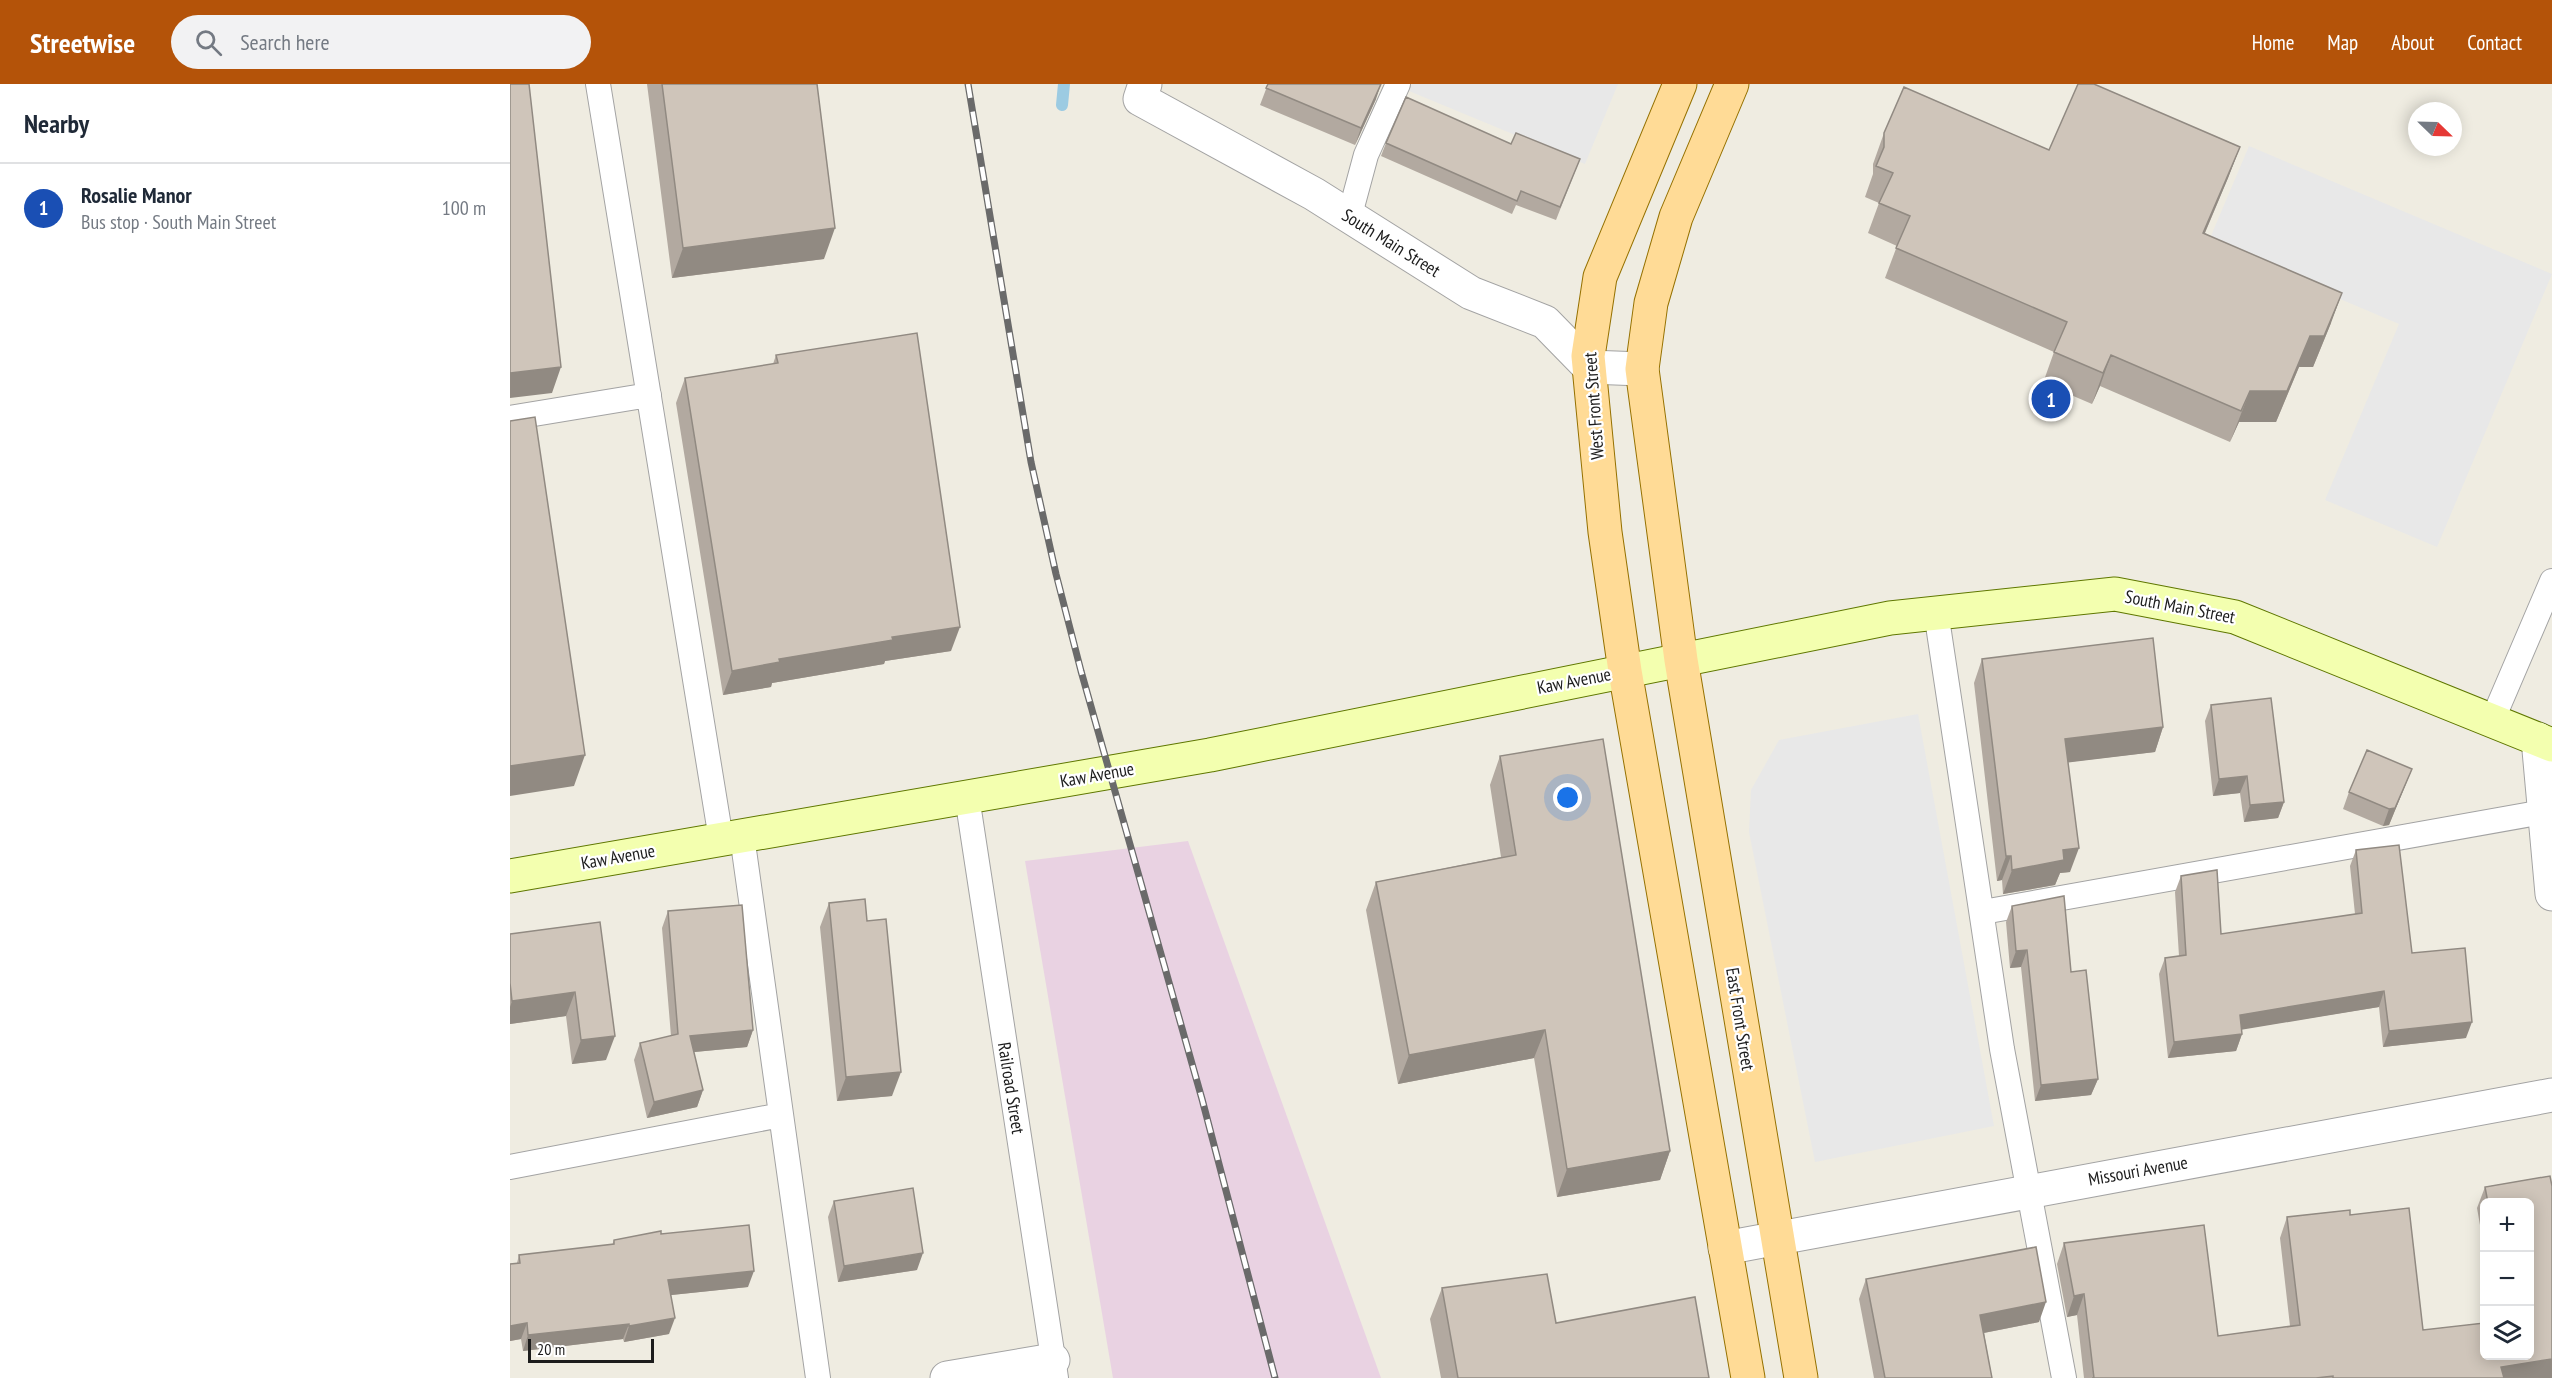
<!DOCTYPE html>
<html lang="en">
<head>
<meta charset="utf-8">
<style>
	body { margin:0; font-family:"PT Sans Narrow",sans-serif; background:#f2f2f3; color:#1f2937 }
	.controls { position:absolute; right:18px; bottom:18px; display:grid; overflow:hidden; border-radius:9px; box-shadow:0 3px 15px #0003 }
	.controls button { width:54px; height:54px; display:grid; place-items:center; padding:0; border:0; border-bottom:2px solid #e0e1e3; background:#fff; color:#1f2937; font:30px sans-serif }
	.compass { position:absolute; left:1898px; top:18px; width:54px; height:54px; border-radius:50%; background:#fff; box-shadow:0 3px 15px #0003; rotate:113deg }
	.scale { position:absolute; left:18px; bottom:15px; width:126px; box-sizing:border-box; padding-left:6px; border:3px solid #1c1c1c; border-top:0; font-size:16px; line-height:21px; white-space:nowrap; color:#1c1c1c; -webkit-text-stroke:4px #fff; paint-order:stroke }
	.you { position:absolute; left:1058px; top:714px; width:21px; height:21px; margin:-15px; border:4px solid #fff; border-radius:50%; background:#1a73e8; box-shadow:0 0 0 9px #1a73e833 }
	.badge { display:grid; place-items:center; width:39px; height:39px; border-radius:50%; background:#b45309; color:#fff; font-size:20px; font-weight:700 }
	.pin { position:absolute; translate:-50% -50%; border:3px solid #fff; box-shadow:0 2px 6px #0006 }
	.list { margin:0; padding:0; list-style:none }
	h2 { display:flex; justify-content:space-between; align-items:center; height:78px; margin:0; padding:0 24px; font-size:26px }
	h2 small { font-size:20px; font-weight:400; color:#747a83 }
	.list li { display:grid; grid-template-columns:39px 1fr auto; gap:18px; align-items:center; box-sizing:border-box; height:90px; padding:0 24px; border-top:2px solid #e0e1e3 }
	.list b { display:block; font-size:22px; white-space:nowrap }
	.list p { margin:0; font-size:20px; white-space:nowrap; color:#747a83 }
	.list em { font-size:20px; font-style:normal; color:#747a83 }
	.icon { flex:none; width:33px; height:33px; fill:none; stroke:currentColor; stroke-width:2; stroke-linecap:round; stroke-linejoin:round }
	.map { position:relative; flex:none; width:2042px; height:1294px; overflow:hidden }
	header { display:flex; align-items:center; gap:36px; box-sizing:border-box; height:84px; padding:0 30px; background:#b45309; color:#fff }
	header strong { font-size:28px }
	nav { display:flex; gap:33px; margin-inline-start:auto; font-size:21px }
	.search { width:420px; height:54px; background:#f2f2f3; display:flex; align-items:center; gap:15px; box-sizing:border-box; padding:0 21px; border-radius:33px; color:#747a83; font-size:22px }
	main { display:flex }
	aside { flex:1; background:#fff }
	.map>svg:first-child { display:block }
	.industrial { fill:#e9d2e2 }
	.parking { fill:#e8e8e8 }
	.lines { fill:none; stroke-linecap:round; stroke-linejoin:round }
	.stream { stroke:#9ccbe2; stroke-width:12 }
	.lane-casing { stroke:#a3a3a3; stroke-width:26 }
	.street-casing { stroke:#a3a3a3; stroke-width:35 }
	.secondary-casing { stroke:#5f7700; stroke-width:35 }
	.primary-casing { stroke:#957100; stroke-width:35 }
	.lane { stroke:#fff; stroke-width:24 }
	.street { stroke:#fff; stroke-width:33 }
	.secondary { stroke:#f3ffaf; stroke-width:33 }
	.primary { stroke:#ffdb96; stroke-width:33 }
	.rail-casing { stroke:#6a6a6a; stroke-width:7 }
	.rail { stroke:#fff; stroke-width:4.5; stroke-dasharray:14; stroke-linecap:butt }
	.wall { fill:#b2a9a0 }
	.shaded-wall { fill:#918a82 }
	.building { fill:#cfc5ba; stroke:#918a82; stroke-width:1.5 }
	.labels { text-anchor:middle; stroke-width:4.5; stroke-linejoin:round; paint-order:stroke }
	.street-label { font-size:18px; fill:#1c1c1c; stroke:#fff }
</style>
</head>
<body>
<header>
<strong>Streetwise</strong>
<div class="search"><svg class="icon" aria-label="search" viewBox="0 0 24 24"><circle cx="10" cy="10" r="6"/><path d="M15 15l6 6"/></svg>Search here</div>
<nav><a>Home</a><a>Map</a><a>About</a><a>Contact</a></nav>
</header>
<main>
<aside>
<h2>Nearby<small></small></h2>
<ul class="list">
<li><span class="badge" style="background:#1a4fb4">1</span><div><b>Rosalie Manor</b><p>Bus stop · South Main Street</p></div><em>100 m</em></li>
</ul>
</aside>
<div class="map">
<svg width="2042" height="1294" viewBox="0 0 2042 1294">
	<rect width="100%" height="100%" fill="#efece1"/>
	<!-- industrial -->
	<path class="industrial" d="M 678,757 L 871,1294 L 603,1294 L 515,777 Z"/>
	<!-- parking -->
	<path class="parking" d="M 902,0 L 1108,0 L 1075,80 L 899,7 Z
		M 1739,62 L 2042,190 L 1927,463 L 1815,416 L 1889,240 L 1698,159 Z
		M 1408,630 L 1484,1042 L 1305,1078 L 1239,748 L 1241,706 L 1269,656 Z"/>
	<g class="lines">
		<!-- stream -->
		<path class="stream" d="M 552,21 L 554,0"/>
		<defs>
			<path id="lane" d="M 88,0 L 211,755
				M 839,134 L 856,71 L 888,0
				M 0,334 L 139,311
				M 1426,528 L 1492,965 L 1554,1294
				M 1982,637 L 2042,497
				M 457,713 L 546,1294
				M 232,752 L 308,1294
				M 1473,828 L 2033,728
				M 0,1083 L 271,1031"/>
			<path id="street" d="M 635,0 L 630,15 L 804,110 L 961,209 L 1035,238 L 1079,283 L 1132,285
				M 2028,655 L 2042,810
				M 1215,1164 L 2042,1011
				M 437,1294 L 543,1276"/>
			<path id="secondary" d="M 0,792 L 700,671 L 1380,534 L 1605,510 L 1725,533 L 2042,661"/>
			<path id="primary" d="M 1170,0 L 1090,193 L 1078,272 L 1095,448 L 1115,587 L 1238,1294
				M 1222,0 L 1166,133 L 1141,219 L 1132,285 L 1171,576 L 1291,1294"/>
		</defs>
		<!-- lane casing -->
		<use href="#lane" class="lane-casing"/>
		<!-- street casing -->
		<use href="#street" class="street-casing"/>
		<!-- secondary casing -->
		<use href="#secondary" class="secondary-casing"/>
		<!-- primary casing -->
		<use href="#primary" class="primary-casing"/>
		<!-- lane -->
		<use href="#lane" class="lane"/>
		<!-- street -->
		<use href="#street" class="street"/>
		<!-- secondary -->
		<use href="#secondary" class="secondary"/>
		<!-- primary -->
		<use href="#primary" class="primary"/>
		<defs>
			<path id="rail" d="M 458,0 L 521,378 L 546,490 L 571,587 L 692,1015 L 765,1294"/>
		</defs>
		<!-- rail casing -->
		<use href="#rail" class="rail-casing"/>
		<!-- rail -->
		<use href="#rail" class="rail"/>
	</g>
	<!-- wall -->
	<path class="wall" d="M 137,0 L 307,0 L 314,175 L 162,194 Z
		M 758,0 L 866,15 L 845,61 L 750,21 Z
		M 1374,49 L 1539,66 L 1730,63 L 1718,94 L 1695,149 L 1821,239 L 1803,283 L 1789,283 L 1766,338 L 1729,338 L 1720,358 L 1590,302 L 1582,320 L 1533,299 L 1544,268 L 1375,194 L 1387,162 L 1358,149 L 1369,119 L 1355,113 L 1363,90 L 1363,80 Z
		M 876,59 L 1001,60 L 1070,75 L 1046,136 L 1006,121 L 1002,130 L 871,72 Z
		M 266,271 L 441,567 L 375,577 L 374,580 L 262,599 L 261,603 L 213,611 L 166,319 L 175,294 L 263,280 Z
		M 1472,575 L 1653,643 L 1645,668 L 1558,678 L 1560,788 L 1550,789 L 1545,801 L 1493,810 L 1492,796 L 1487,797 L 1464,599 Z
		M 1701,621 L 1774,718 L 1768,734 L 1734,738 L 1730,709 L 1703,712 L 1695,637 Z
		M 990,672 L 1160,1067 L 1150,1096 L 1047,1113 L 1024,974 L 888,1000 L 856,826 L 866,798 L 991,773 L 980,701 Z
		M 1902,685 L 1879,741 L 1873,742 L 1833,725 L 1839,708 Z
		M 1846,766 L 1902,869 L 1956,954 L 1873,963 L 1869,923 L 1731,945 L 1732,950 L 1726,967 L 1658,974 L 1649,890 L 1655,874 L 1669,872 L 1665,808 L 1671,792 L 1711,850 L 1845,830 L 1840,782 Z
		M 319,819 L 357,837 L 382,1012 L 327,1017 L 310,843 Z
		M 1502,822 L 1561,888 L 1588,995 L 1581,1011 L 1525,1017 L 1511,883 L 1500,884 L 1496,838 Z
		M 158,827 L 243,946 L 237,963 L 184,968 L 193,1006 L 187,1023 L 137,1034 L 124,976 L 130,959 L 161,952 L 152,844 Z
		M 90,838 L 96,976 L 62,980 L 56,932 L 0,940 L 0,850 Z
		M 2040,1092 L 2042,1102 L 2042,1294 L 1574,1294 L 1567,1231 L 1557,1233 L 1547,1180 L 1554,1159 L 1694,1141 L 1708,1252 L 1780,1242 L 1770,1154 L 1777,1133 L 1840,1126 L 1840,1131 L 1899,1124 L 1913,1246 L 1974,1239 L 1974,1272 L 2019,1272 L 2019,1119 L 1974,1119 L 1974,1164 L 1967,1124 L 1975,1103 Z
		M 324,1117 L 407,1186 L 328,1198 L 318,1133 Z
		M 151,1150 L 238,1203 L 161,1211 L 159,1250 L 114,1258 L 113,1255 L 13,1267 L 11,1255 L 0,1257 L 0,1180 L 7,1179 L 9,1171 L 102,1161 L 104,1156 Z
		M 1356,1195 L 1529,1238 L 1474,1249 L 1482,1294 L 1364,1294 L 1349,1215 Z
		M 932,1204 L 1046,1239 L 1199,1294 L 931,1294 L 920,1235 Z"/>
	<!-- shaded-wall -->
	<path class="shaded-wall" d="M 871,0 L 866,15 L 845,61 L 851,44 Z
		M 1730,63 L 1718,94 L 1682,179 L 1693,149 Z
		M 325,144 L 314,175 L 162,194 L 173,164 Z
		M 1832,209 L 1821,239 L 1803,283 L 1789,283 L 1766,338 L 1729,338 L 1720,358 L 1740,307 L 1800,252 Z
		M 1601,271 L 1590,302 L 1582,320 L 1593,289 Z
		M 51,283 L 42,309 L 0,314 L 0,289 Z
		M 450,543 L 441,567 L 375,577 L 374,580 L 262,599 L 261,603 L 213,611 L 222,587 L 269,575 L 382,553 Z
		M 1653,643 L 1645,668 L 1546,680 L 1555,655 Z
		M 75,671 L 64,702 L 0,712 L 0,682 Z
		M 1902,685 L 1879,741 L 1873,742 L 1879,725 Z
		M 1737,692 L 1730,709 L 1703,712 L 1709,695 Z
		M 1774,718 L 1768,734 L 1734,738 L 1740,721 Z
		M 1569,764 L 1560,788 L 1550,789 L 1545,801 L 1493,810 L 1502,786 L 1553,766 Z
		M 1496,772 L 1501,772 L 1492,796 L 1487,797 Z
		M 1517,866 L 1511,883 L 1500,884 L 1506,867 Z
		M 1874,907 L 1869,923 L 1724,947 L 1730,931 Z
		M 65,908 L 56,932 L 0,940 L 0,923 L 2,917 Z
		M 1962,938 L 1956,954 L 1873,963 L 1879,947 Z
		M 243,946 L 237,963 L 174,969 L 180,952 Z
		M 1035,946 L 1024,974 L 888,1000 L 899,971 Z
		M 1732,950 L 1726,967 L 1658,974 L 1664,958 Z
		M 105,952 L 96,976 L 62,980 L 71,956 Z
		M 391,988 L 382,1012 L 327,1017 L 336,993 Z
		M 1588,995 L 1581,1011 L 1525,1017 L 1531,1001 Z
		M 193,1006 L 187,1023 L 137,1034 L 144,1018 Z
		M 1160,1067 L 1150,1096 L 1047,1113 L 1057,1085 Z
		M 413,1169 L 407,1186 L 328,1198 L 334,1182 Z
		M 244,1187 L 238,1203 L 152,1212 L 158,1196 Z
		M 1574,1210 L 1567,1231 L 1557,1233 L 1564,1212 Z
		M 1536,1218 L 1529,1238 L 1463,1251 L 1470,1231 Z
		M 165,1234 L 159,1250 L 114,1258 L 119,1242 Z
		M 17,1239 L 11,1255 L 0,1257 L 0,1242 Z
		M 119,1240 L 113,1255 L 13,1267 L 18,1251 Z
		M 2042,1275 L 2042,1294 L 1987,1294 L 1991,1283 Z"/>
	<!-- building -->
	<path class="building" d="M 0,0 L 19,0 L 51,283 L 0,289 Z
		M 152,0 L 307,0 L 325,144 L 173,164 Z
		M 758,0 L 871,0 L 851,44 L 756,4 Z
		M 1568,0 L 1584,0 L 1730,63 L 1693,149 L 1832,209 L 1814,252 L 1800,252 L 1777,307 L 1740,307 L 1731,327 L 1601,271 L 1593,289 L 1544,268 L 1557,238 L 1386,164 L 1400,132 L 1369,119 L 1383,89 L 1366,82 L 1374,63 L 1374,49 L 1394,3 L 1539,66 Z
		M 896,13 L 1001,60 L 1006,49 L 1070,75 L 1050,123 L 1011,107 L 1007,117 L 876,59 Z
		M 407,249 L 450,543 L 382,553 L 383,556 L 269,575 L 270,578 L 222,587 L 175,294 L 268,279 L 266,271 Z
		M 25,333 L 75,671 L 0,682 L 0,337 Z
		M 1643,554 L 1653,643 L 1555,655 L 1569,764 L 1553,766 L 1554,776 L 1502,786 L 1501,772 L 1496,772 L 1472,575 Z
		M 1761,614 L 1774,718 L 1740,721 L 1737,692 L 1709,695 L 1701,621 Z
		M 1093,655 L 1160,1067 L 1057,1085 L 1035,946 L 899,971 L 866,798 L 1006,771 L 990,672 Z
		M 1857,666 L 1902,685 L 1885,724 L 1879,725 L 1839,708 Z
		M 1889,761 L 1902,869 L 1955,864 L 1962,938 L 1879,947 L 1874,907 L 1730,931 L 1732,950 L 1664,958 L 1655,874 L 1676,871 L 1671,792 L 1707,786 L 1711,850 L 1852,829 L 1846,766 Z
		M 1554,812 L 1561,888 L 1576,886 L 1588,995 L 1531,1001 L 1517,866 L 1506,867 L 1502,822 Z
		M 355,815 L 357,837 L 376,835 L 391,988 L 336,993 L 319,819 Z
		M 232,821 L 243,946 L 180,952 L 193,1006 L 144,1018 L 130,959 L 168,950 L 158,827 Z
		M 90,838 L 105,952 L 71,956 L 65,908 L 2,917 L 0,899 L 0,850 Z
		M 2040,1092 L 2042,1102 L 2042,1275 L 1991,1283 L 1994,1294 L 1823,1294 L 1823,1292 L 1806,1294 L 1582,1294 L 1584,1294 L 1574,1210 L 1564,1212 L 1554,1159 L 1694,1141 L 1708,1252 L 1790,1241 L 1777,1133 L 1840,1126 L 1840,1131 L 1899,1124 L 1913,1246 L 1974,1239 L 1974,1272 L 2019,1272 L 2019,1119 L 1978,1119 L 1975,1103 Z
		M 403,1104 L 413,1169 L 334,1182 L 324,1117 Z
		M 239,1141 L 244,1187 L 158,1196 L 165,1234 L 119,1242 L 119,1240 L 18,1251 L 17,1239 L 0,1242 L 0,1180 L 10,1179 L 9,1171 L 104,1160 L 104,1156 L 151,1147 L 151,1150 Z
		M 1526,1163 L 1536,1218 L 1470,1231 L 1482,1294 L 1375,1294 L 1356,1195 Z
		M 1037,1190 L 1046,1239 L 1185,1213 L 1199,1294 L 948,1294 L 932,1204 Z"/>
	<g class="labels">
		<!-- street labels -->
		<g class="street-label">
			<text transform="translate(881 159) rotate(32)" y="6">South Main Street</text>
			<text transform="translate(1084 322) rotate(-94)" y="6">West Front Street</text>
			<text transform="translate(1670 523) rotate(11)" y="6">South Main Street</text>
			<text transform="translate(1064 597) rotate(-11)" y="6">Kaw Avenue</text>
			<text transform="translate(587 691) rotate(-10)" y="6">Kaw Avenue</text>
			<text transform="translate(108 773) rotate(-10)" y="6">Kaw Avenue</text>
			<text transform="translate(1230 935) rotate(81)" y="6">East Front Street</text>
			<text transform="translate(501 1004) rotate(81)" y="6">Railroad Street</text>
			<text transform="translate(1628 1087) rotate(-10)" y="6">Missouri Avenue</text>
		</g>
	</g>
</svg>
<div class="controls">
<button>+</button>
<button>−</button>
<button><svg class="icon" aria-label="layers" viewBox="0 0 24 24"><path d="M12 4l9 5-9 5-9-5zM3 14l9 5 9-5"/></svg></button>
</div>
<svg class="compass" viewBox="-18 -18 36 36"><path d="M0-13l5 13h-10z" fill="#e53935"/><path d="M0 13l5-13h-10z" fill="#747a83"/></svg>
<div class="scale">20 m</div>
<div class="you"></div>
<div class="pin badge" style="left:1541px;top:315px;background:#1a4fb4">1</div>
</div>
</main>
</body>
</html>
